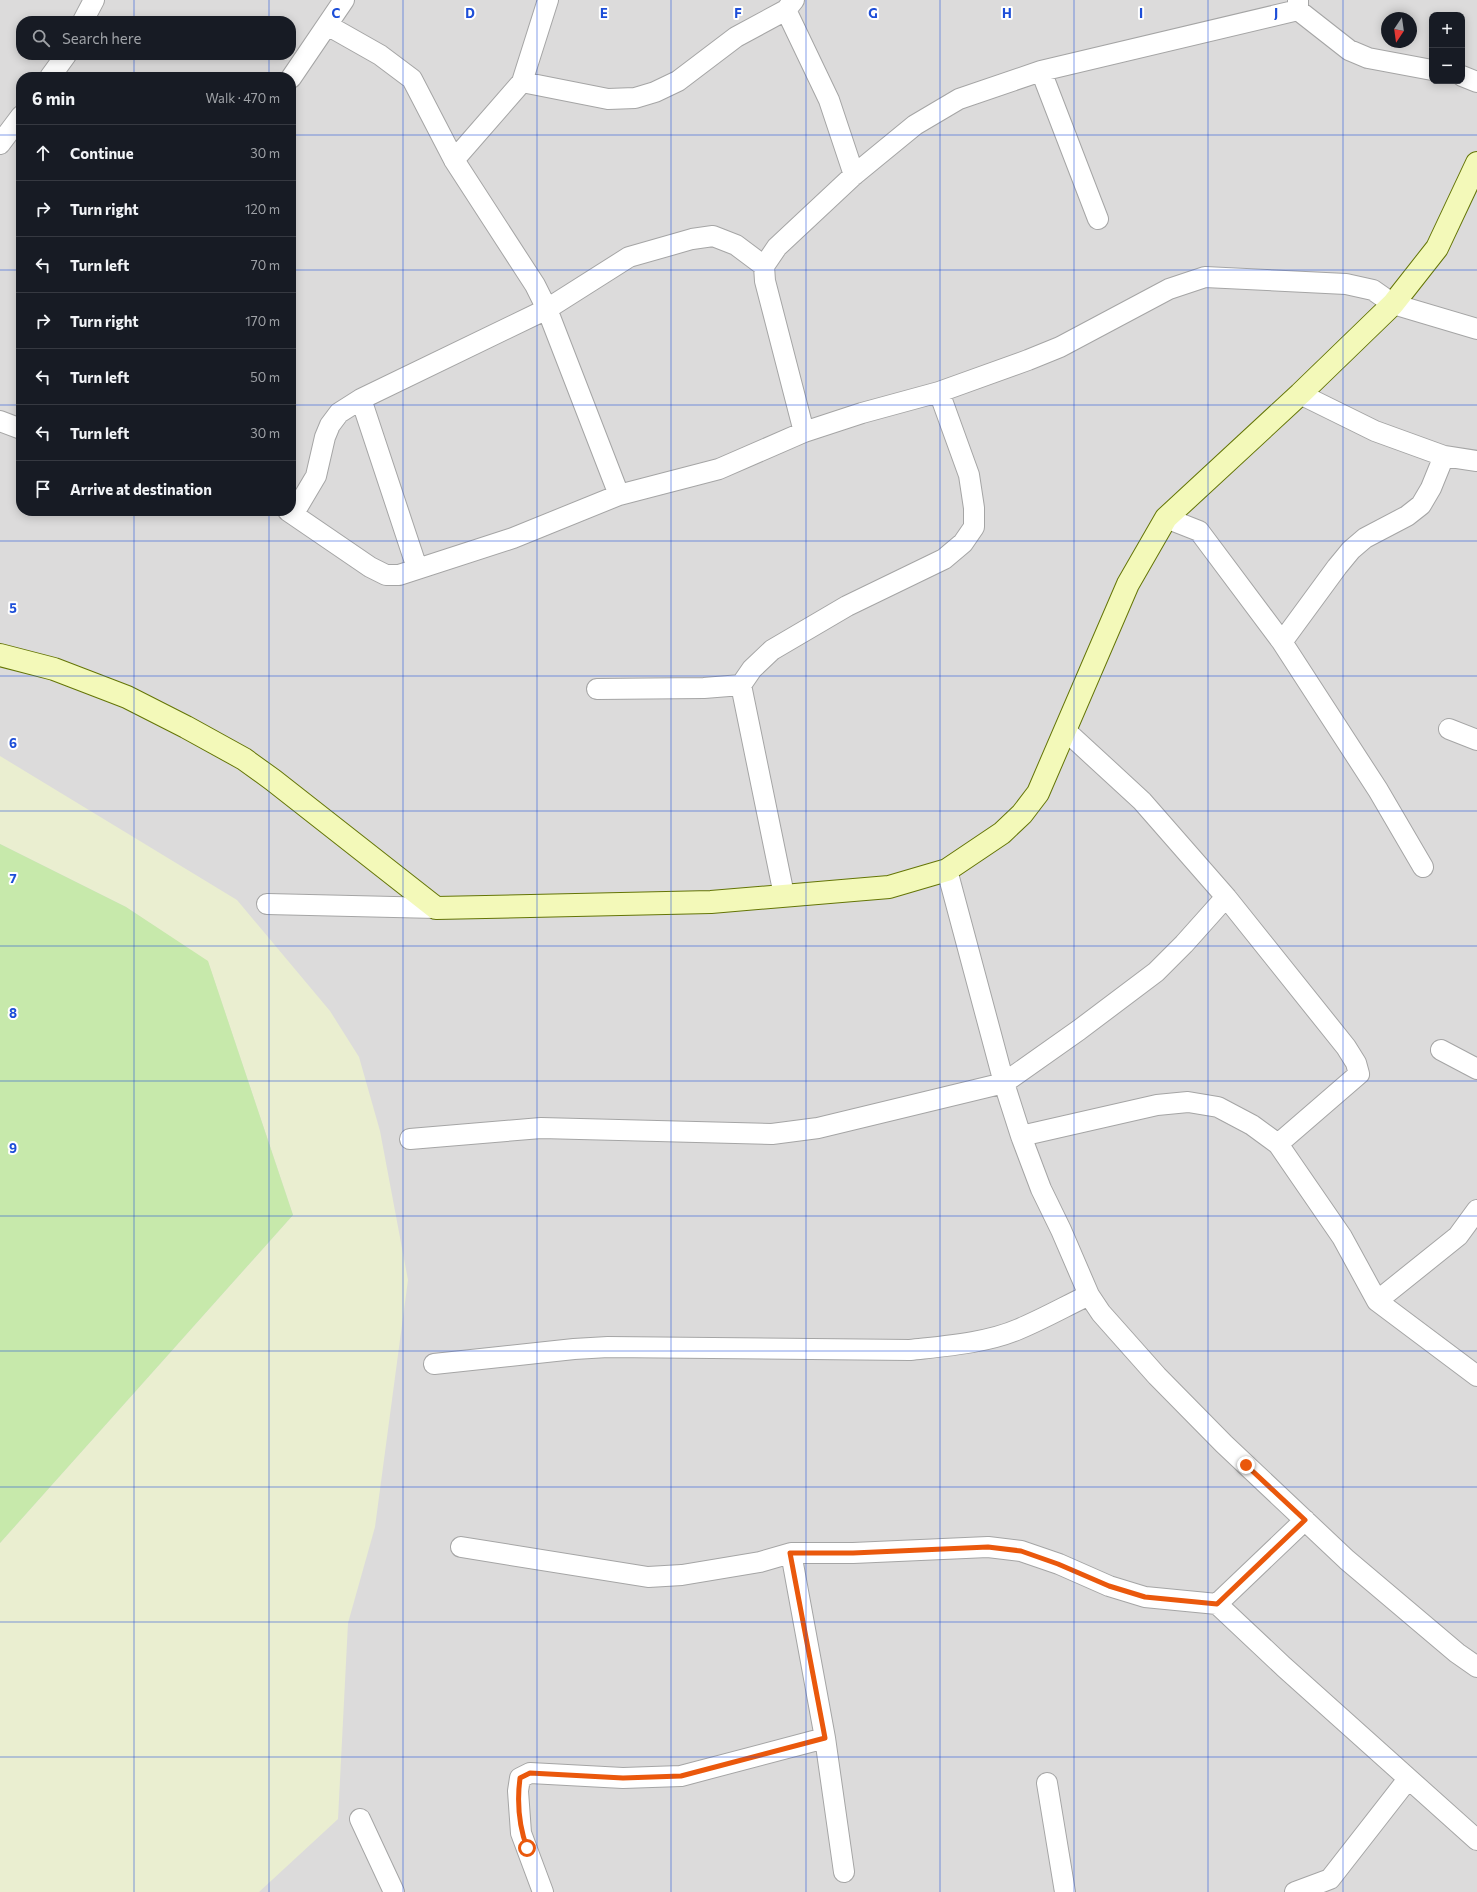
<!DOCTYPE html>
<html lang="en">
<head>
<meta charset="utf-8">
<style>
	body { margin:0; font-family:Commissioner,sans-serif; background:#242831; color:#f1f3f6 }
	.controls { position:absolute; right:12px; top:12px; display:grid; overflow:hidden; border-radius:8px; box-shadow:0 2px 10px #0003 }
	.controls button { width:36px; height:36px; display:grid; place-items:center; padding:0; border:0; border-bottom:1px solid #363941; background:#171b24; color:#f1f3f6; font:20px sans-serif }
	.compass { position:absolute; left:1381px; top:12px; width:36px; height:36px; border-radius:50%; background:#171b24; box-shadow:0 2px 10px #0003; rotate:193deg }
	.stop { position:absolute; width:12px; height:12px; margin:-9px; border:3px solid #ea580c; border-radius:50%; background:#fff }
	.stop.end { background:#ea580c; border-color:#fff; box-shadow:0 1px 4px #0008 }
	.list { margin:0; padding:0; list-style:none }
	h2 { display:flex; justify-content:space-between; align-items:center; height:52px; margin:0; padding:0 16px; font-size:17px }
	h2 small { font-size:13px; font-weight:400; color:#9ea1a6 }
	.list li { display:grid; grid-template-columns:26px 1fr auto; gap:12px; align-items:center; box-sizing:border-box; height:56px; padding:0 16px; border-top:1px solid #363941 }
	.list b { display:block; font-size:15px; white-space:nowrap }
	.list em { font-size:13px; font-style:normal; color:#9ea1a6 }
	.icon { flex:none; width:22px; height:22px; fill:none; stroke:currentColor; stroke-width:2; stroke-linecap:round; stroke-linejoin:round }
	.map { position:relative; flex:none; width:1477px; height:1892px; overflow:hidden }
	.search { position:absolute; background:#171b24; box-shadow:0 2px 10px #0003; left:16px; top:16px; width:280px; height:44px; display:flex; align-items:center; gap:10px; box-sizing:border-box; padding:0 14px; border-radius:16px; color:#9ea1a6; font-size:15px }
	.panel { position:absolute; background:#171b24; box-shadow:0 2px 10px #0003; left:16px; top:72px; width:280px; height:444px; border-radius:16px }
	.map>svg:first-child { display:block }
	.residential { fill:#dcdbdb; fill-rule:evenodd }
	.farmland { fill:#eaeed0 }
	.grass { fill:#c7e9ab }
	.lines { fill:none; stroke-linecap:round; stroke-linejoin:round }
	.street-casing { stroke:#a5a5a5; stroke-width:22 }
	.secondary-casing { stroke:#647506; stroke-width:24 }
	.street { stroke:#fff; stroke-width:20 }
	.secondary { stroke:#f3f9b9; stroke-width:22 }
	.route { stroke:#ea580c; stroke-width:5 }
	.grid { fill:none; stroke:#1d4ed8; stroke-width:1; stroke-opacity:0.55 }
	.grid-label { font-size:13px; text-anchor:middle; font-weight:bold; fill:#1d4ed8; stroke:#fff; stroke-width:4; stroke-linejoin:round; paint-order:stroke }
</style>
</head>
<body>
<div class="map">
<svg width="1477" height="1892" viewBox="0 0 1477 1892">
	<rect width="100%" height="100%" fill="#efece5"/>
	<!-- residential -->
	<path class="residential" d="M 0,0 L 1477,0 L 1477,1892 L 0,1892 ZM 1432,15 L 1462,15 L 1462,81 L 1432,81 ZM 1387,18 L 1411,18 L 1411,42 L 1387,42 ZM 21,21 L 291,21 L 291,55 L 21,55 ZM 21,77 L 291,77 L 291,511 L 21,511 Z"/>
	<!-- farmland -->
	<path class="farmland" d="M 0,756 L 237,900 L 330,1011 L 359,1057 L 380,1131 L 408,1280 L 375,1527 L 348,1623 L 338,1819 L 259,1892 L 0,1892 L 0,1543 L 293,1215 L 208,962 L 126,907 L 0,844 Z"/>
	<!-- grass -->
	<path class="grass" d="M 0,844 L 126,907 L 208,961 L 293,1215 L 0,1543 Z"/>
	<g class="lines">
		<defs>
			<path id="street" d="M 786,10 L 829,100 L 854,175
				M 1298,10 L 1349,50 L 1368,58 L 1432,70
				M 83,21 L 94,0
				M 327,25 L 380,55 L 412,79 L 454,160 L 535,285 L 547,309 L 619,495
				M 1041,71 L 1098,219
				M 1462,76 L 1477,82
				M 50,77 L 66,55
				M 291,78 L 344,0
				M 522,82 L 608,99 L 635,98 L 655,92 L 678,81 L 736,37 L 786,10 L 794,0
				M 0,144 L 21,116
				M 454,160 L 522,82 L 548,0
				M 1300,394 L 1375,431 L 1444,456 L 1477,461
				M 361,399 L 417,568
				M 0,421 L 21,429
				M 804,432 L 765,281 L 764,266 L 777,247 L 854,175 L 915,125 L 959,99 L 1041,71 L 1298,10 L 1298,0
				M 288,511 L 370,567 L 386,575 L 399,575 L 513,538 L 619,495 L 719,469 L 804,432 L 862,413 L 939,392 L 1028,360 L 1060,347 L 1169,289 L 1205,277 L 1346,284 L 1373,290 L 1393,304 L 1477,329
				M 294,513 L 316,476 L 325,437 L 330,425 L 339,413 L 361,399 L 547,309 L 629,257 L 692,239 L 713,236 L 736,245 L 764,266
				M 1166,518 L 1199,531 L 1282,642 L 1378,790 L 1423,867
				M 1282,642 L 1337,567 L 1351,550 L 1365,538 L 1407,516 L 1421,505 L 1431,488 L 1444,456
				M 741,685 L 784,895
				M 597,689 L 704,688 L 741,685 L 752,669 L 772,650 L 847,606 L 944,559 L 963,543 L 974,527 L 974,508 L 969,475 L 939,392
				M 1449,729 L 1477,740
				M 1066,731 L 1142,801 L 1226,897 L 1346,1047 L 1356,1063 L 1359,1074 L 1278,1144
				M 947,870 L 1004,1083 L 1021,1136 L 1041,1189 L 1061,1230 L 1089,1295 L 1101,1313 L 1157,1376 L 1224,1444 L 1347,1560 L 1457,1653 L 1477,1667
				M 267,904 L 436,908
				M 1441,1050 L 1477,1069
				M 1021,1136 L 1157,1105 L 1188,1102 L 1218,1107 L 1252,1125 L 1278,1144 L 1342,1237 L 1377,1301 L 1477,1376
				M 410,1139 L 541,1128 L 772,1134 L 818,1128 L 1004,1083 L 1079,1030 L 1156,972 L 1184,944 L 1226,897
				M 1377,1301 L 1458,1236 L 1477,1210
				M 434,1364 L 574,1349 L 608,1347 L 910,1350 C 945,1346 987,1343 1019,1329 C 1043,1319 1066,1306 1089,1295
				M 461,1547 L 648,1577 L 682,1575 L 760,1562 L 791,1553 L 853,1553 L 988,1547 L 1021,1551 L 1059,1564 L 1109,1586 L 1145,1597 L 1217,1604 L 1305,1520
				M 791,1553 L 825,1738 L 844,1872
				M 1217,1604 L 1284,1667 L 1477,1840
				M 1047,1783 L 1065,1892
				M 360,1819 L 394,1892
				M 543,1892 L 521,1833 L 518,1791 L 520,1778 L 530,1773 L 623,1778 L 681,1776 L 825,1738
				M 1295,1892 L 1330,1879 L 1408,1779"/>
			<path id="secondary" d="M 0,655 L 54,669 L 127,697 L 186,727 L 244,759 L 273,780 L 436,908 L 711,902 L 889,887 L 947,870 L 1002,833 L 1022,814 L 1038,793 L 1128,584 L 1166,518 L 1300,394 L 1393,304 L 1437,248 L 1477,163"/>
		</defs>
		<!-- street casing -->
		<use href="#street" class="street-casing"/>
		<!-- secondary casing -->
		<use href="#secondary" class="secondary-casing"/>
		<!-- street -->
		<use href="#street" class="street"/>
		<!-- secondary -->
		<use href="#secondary" class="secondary"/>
	</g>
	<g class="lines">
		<!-- route -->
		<path class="route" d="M 527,1848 C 519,1826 517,1801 520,1778 L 530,1773 L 623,1778 L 681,1776 L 825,1738 L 790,1553 L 853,1553 L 988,1547 L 1021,1551 L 1058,1564 L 1109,1586 L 1145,1597 L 1217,1604 L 1305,1520 L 1246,1465"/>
	</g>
	<!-- grid -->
	<path class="grid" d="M 134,0 L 134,21M 269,0 L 269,21M 403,0 L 403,1892M 537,0 L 537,1892M 671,0 L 671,1892M 806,0 L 806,1892M 940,0 L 940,1892M 1074,0 L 1074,1892M 1208,0 L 1208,1892M 1343,0 L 1343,1892M 134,55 L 134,77M 269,55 L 269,77M 0,135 L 21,135M 291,135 L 1477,135M 0,270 L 21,270M 291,270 L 1477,270M 0,405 L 21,405M 291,405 L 1477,405M 134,511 L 134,1892M 269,511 L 269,1892M 0,541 L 1477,541M 0,676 L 1477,676M 0,811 L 1477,811M 0,946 L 1477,946M 0,1081 L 1477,1081M 0,1216 L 1477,1216M 0,1351 L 1477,1351M 0,1487 L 1477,1487M 0,1622 L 1477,1622M 0,1757 L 1477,1757"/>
	<g class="grid-label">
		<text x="336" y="18">C</text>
		<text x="470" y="18">D</text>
		<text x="604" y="18">E</text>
		<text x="738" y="18">F</text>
		<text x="873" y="18">G</text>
		<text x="1007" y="18">H</text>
		<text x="1141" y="18">I</text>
		<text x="1276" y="18">J</text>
		<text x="13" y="613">5</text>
		<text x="13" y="748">6</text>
		<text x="13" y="883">7</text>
		<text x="13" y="1018">8</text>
		<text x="13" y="1153">9</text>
	</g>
</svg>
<div class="controls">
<button>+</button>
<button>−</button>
</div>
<svg class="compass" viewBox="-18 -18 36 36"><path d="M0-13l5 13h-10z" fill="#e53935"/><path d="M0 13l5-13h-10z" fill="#9ea1a6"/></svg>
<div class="stop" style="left:527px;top:1848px"></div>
<div class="stop end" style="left:1246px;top:1465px"></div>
<div class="search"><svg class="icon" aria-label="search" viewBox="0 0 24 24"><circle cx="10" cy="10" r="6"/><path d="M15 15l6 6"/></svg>Search here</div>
<section class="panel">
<h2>6 min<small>Walk · 470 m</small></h2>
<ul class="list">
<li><svg class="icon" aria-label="ahead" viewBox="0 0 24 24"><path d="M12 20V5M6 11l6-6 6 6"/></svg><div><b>Continue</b></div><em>30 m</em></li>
<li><svg class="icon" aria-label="right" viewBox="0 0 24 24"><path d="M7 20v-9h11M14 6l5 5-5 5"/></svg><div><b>Turn right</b></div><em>120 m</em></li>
<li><svg class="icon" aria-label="left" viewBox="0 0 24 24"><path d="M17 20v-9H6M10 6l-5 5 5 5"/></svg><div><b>Turn left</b></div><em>70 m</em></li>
<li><svg class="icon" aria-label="right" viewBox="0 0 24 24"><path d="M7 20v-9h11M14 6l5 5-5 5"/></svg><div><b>Turn right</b></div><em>170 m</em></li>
<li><svg class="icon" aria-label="left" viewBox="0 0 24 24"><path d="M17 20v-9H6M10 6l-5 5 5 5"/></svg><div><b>Turn left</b></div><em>50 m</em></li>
<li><svg class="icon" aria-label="left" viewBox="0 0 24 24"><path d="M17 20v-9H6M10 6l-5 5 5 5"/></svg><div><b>Turn left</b></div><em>30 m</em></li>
<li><svg class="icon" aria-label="arrive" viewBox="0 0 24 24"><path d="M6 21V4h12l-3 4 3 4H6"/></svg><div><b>Arrive at destination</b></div></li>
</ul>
</section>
</div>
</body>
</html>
